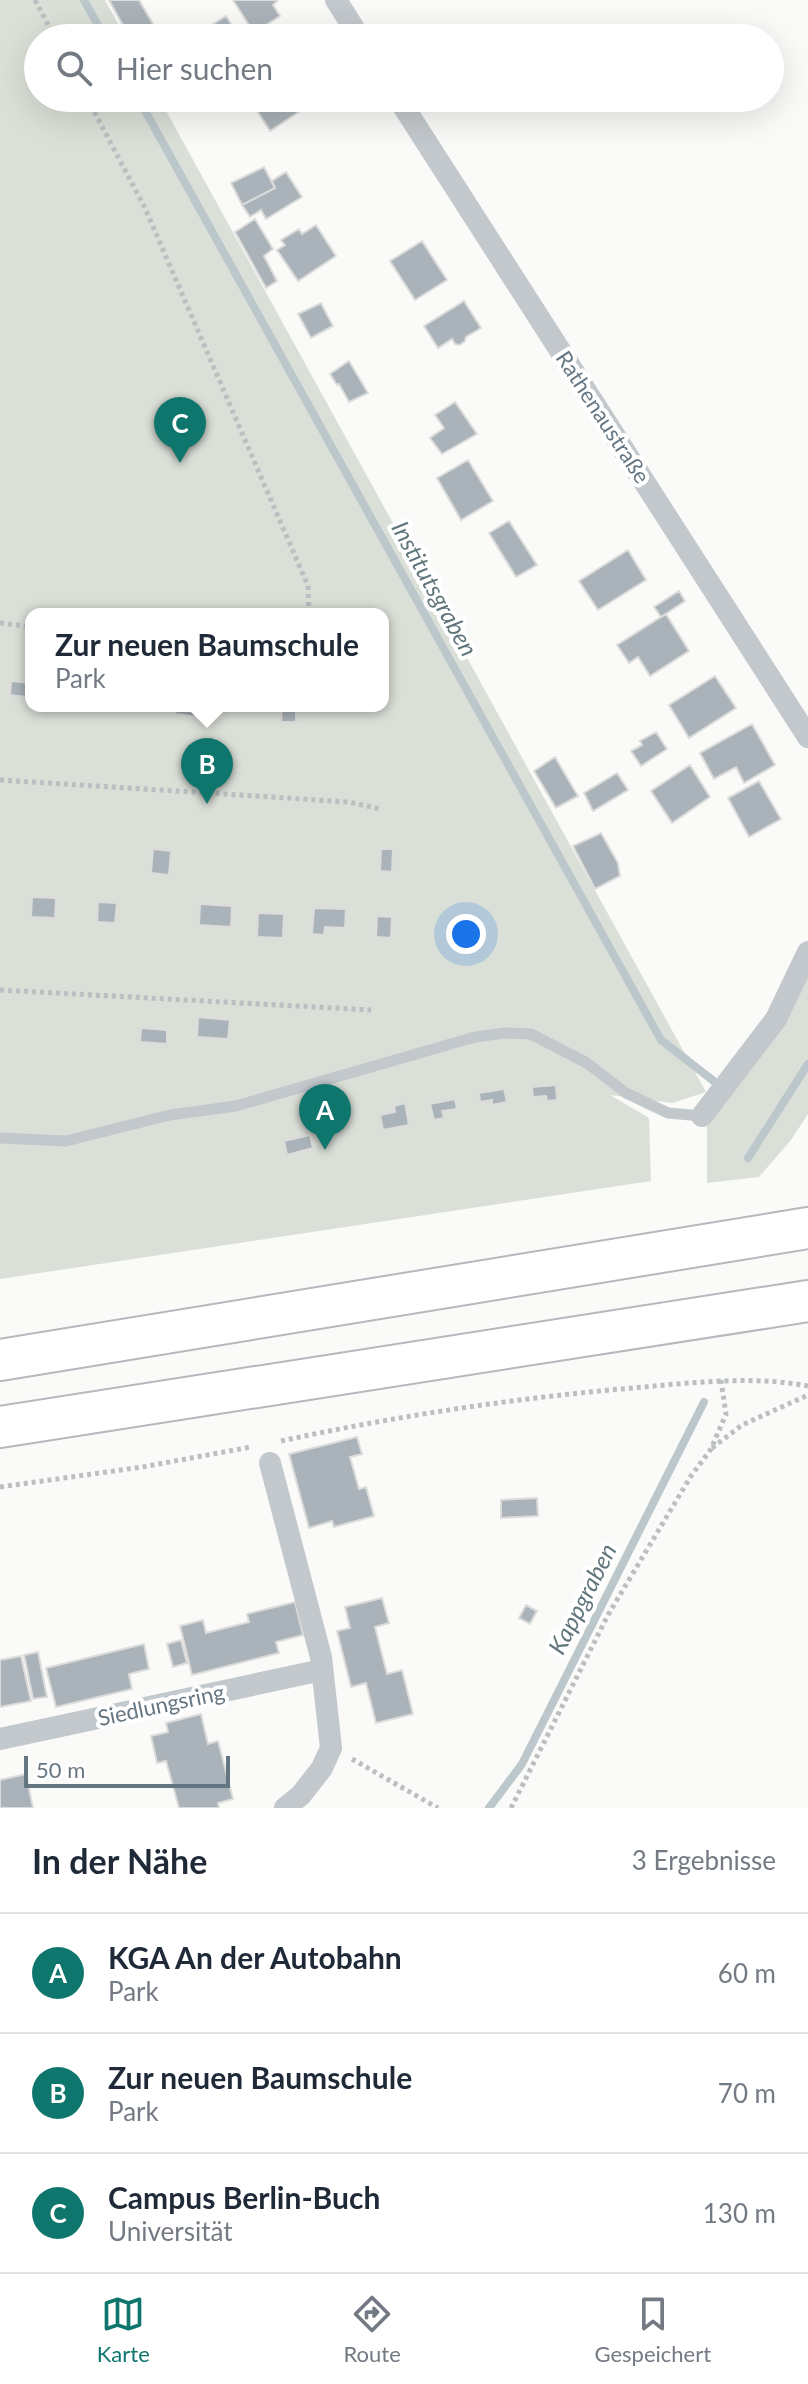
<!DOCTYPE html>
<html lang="de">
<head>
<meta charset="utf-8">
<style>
	body { margin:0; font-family:Lato,sans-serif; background:#f6f6f7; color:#1f2937 }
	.scale { position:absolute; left:24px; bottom:20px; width:206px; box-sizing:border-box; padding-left:8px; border:4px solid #657683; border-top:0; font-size:22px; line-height:28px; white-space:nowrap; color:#657683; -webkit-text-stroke:6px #fff; paint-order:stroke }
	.you { position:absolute; left:466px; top:934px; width:28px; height:28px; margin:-20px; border:6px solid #fff; border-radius:50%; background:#1a73e8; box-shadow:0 0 0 12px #1a73e833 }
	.badge { display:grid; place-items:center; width:52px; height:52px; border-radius:50%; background:#0f766e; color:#fff; font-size:26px; font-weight:700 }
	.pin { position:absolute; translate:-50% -66px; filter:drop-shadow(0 2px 4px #0008) }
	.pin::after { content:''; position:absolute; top:42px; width:28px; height:24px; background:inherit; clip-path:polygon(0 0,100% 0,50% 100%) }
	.popup { position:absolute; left:25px; top:608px; width:364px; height:104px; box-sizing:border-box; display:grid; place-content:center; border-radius:16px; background:#fff; filter:drop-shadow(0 2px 6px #0005); font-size:26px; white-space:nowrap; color:#747a83 }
	.popup b { font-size:30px; color:#1f2937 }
	.popup::after { content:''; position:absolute; left:50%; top:100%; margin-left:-16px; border:16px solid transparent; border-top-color:#fff }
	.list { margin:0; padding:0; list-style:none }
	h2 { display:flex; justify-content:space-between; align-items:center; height:104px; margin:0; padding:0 32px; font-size:34px }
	h2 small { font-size:26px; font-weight:400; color:#747a83 }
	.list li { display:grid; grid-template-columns:52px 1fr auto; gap:24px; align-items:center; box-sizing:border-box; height:120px; padding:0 32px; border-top:2px solid #e0e1e3 }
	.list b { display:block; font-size:30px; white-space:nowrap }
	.list p { margin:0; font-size:26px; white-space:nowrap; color:#747a83 }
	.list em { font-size:26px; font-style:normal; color:#747a83 }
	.icon { flex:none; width:44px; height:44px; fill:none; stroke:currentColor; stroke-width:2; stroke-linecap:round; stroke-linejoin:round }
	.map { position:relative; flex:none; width:808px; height:1808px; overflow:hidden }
	.search { position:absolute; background:#fff; box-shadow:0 8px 32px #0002; left:24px; right:24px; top:24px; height:88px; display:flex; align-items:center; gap:20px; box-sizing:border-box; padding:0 28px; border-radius:44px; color:#747a83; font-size:30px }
	.sheet { height:464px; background:#fff }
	nav { display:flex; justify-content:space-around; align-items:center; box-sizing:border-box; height:112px; border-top:2px solid #e0e1e3; background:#fff; font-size:22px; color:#747a83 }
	nav a { display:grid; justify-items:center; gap:4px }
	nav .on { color:#0f766e }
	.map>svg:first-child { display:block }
	.green { fill:#dadfd7; fill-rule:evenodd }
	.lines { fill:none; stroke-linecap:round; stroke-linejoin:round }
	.stream { stroke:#bbc7cb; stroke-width:8 }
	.building { fill:#aab3b9; stroke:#dcdcda; stroke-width:2 }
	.motorway-casing { stroke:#b4b9bd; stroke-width:44 }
	.path { stroke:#bbbfc2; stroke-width:5; stroke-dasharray:4 4; stroke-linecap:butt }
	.service { stroke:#c3c8cc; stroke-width:11 }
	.minor { stroke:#c3c8cc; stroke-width:22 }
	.motorway { stroke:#fff; stroke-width:40 }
	.labels { text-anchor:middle; stroke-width:8; stroke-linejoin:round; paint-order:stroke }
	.street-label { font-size:22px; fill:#657683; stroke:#fff }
	.water-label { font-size:24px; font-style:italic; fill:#60757c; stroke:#fff }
</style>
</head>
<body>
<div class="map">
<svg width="808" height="1808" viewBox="0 0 808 1808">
	<rect width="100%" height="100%" fill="#fafaf8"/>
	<!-- green -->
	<path class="green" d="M 0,0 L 105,0 L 126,38 L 38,38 L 38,98 L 159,98 L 706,1092 L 672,1103 L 610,1095 L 649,1118 L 651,1181 L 0,1279 ZM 31,614 L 383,614 L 383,706 L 31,706 Z
		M 808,969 L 808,1114 L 791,1140 L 759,1177 L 707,1183 L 707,1120 Z"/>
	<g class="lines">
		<!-- stream -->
		<path class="stream" d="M 84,0 L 105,38
			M 138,98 L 661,1040 L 715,1082
			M 748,1158 L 808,1064
			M 489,1808 L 522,1764 L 704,1402"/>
	</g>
	<!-- building -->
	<path class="building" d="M 109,0 L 139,0 L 153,24 L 130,38 Z
		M 233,0 L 278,0 L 273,5 L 280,16 L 254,33 Z
		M 226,16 L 240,38 L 209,38 L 204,30 Z
		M 272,98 L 292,98 L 300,111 L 270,131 L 256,109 Z
		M 264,167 L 275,188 L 242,205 L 231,183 Z
		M 286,172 L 302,197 L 266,219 L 261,210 L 250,217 L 242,205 L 275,188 L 272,181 Z
		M 255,219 L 273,249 L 264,256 L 277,281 L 266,288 L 235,232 Z
		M 316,225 L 336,256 L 298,281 L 277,250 L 285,245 L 281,240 L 299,229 L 302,234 Z
		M 422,241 L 447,280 L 415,300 L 390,261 Z
		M 464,301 L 481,328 L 466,337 L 465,341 L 460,345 L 455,344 L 452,339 L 438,348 L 424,326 Z
		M 321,303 L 333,326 L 311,338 L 298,314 Z
		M 349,361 L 368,393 L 349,402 L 339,384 L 337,385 L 330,374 Z
		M 455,402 L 477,434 L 442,454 L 430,438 L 444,428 L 435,415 Z
		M 468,460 L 493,501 L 461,520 L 437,478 Z
		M 509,521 L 537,565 L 516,577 L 489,533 Z
		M 628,550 L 646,580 L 598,610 L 579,581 Z
		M 679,591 L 685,601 L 661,617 L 654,607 Z
		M 666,614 L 689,651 L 650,676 L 638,657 L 629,663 L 617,645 Z
		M 715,676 L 736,708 L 689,738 L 669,705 Z
		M 11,681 L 31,683 L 27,697 L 10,695 Z
		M 176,706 L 198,706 L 197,717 L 175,714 Z
		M 282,706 L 296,706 L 296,722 L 281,722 Z
		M 752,724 L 775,765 L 744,783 L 736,767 L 714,779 L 700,753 Z
		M 656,732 L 667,749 L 641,766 L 631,751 L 642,745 L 640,741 Z
		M 555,757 L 578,796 L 556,808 L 534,771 Z
		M 690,765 L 710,797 L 672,823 L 651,791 Z
		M 617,773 L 628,790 L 593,811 L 584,793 Z
		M 759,781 L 781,819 L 749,837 L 728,798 Z
		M 601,833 L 618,863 L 620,876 L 595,889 L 573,846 Z
		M 153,849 L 171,851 L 169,875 L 151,873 Z
		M 381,849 L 393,849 L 392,872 L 380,871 Z
		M 32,897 L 56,898 L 55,918 L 31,917 Z
		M 98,902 L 117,903 L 115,923 L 97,922 Z
		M 200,904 L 232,906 L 231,927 L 199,925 Z
		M 314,908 L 346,909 L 345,928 L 325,927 L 324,935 L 312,934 Z
		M 258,913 L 284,914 L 283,938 L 257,937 Z
		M 377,916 L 392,917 L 391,938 L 376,937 Z
		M 198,1017 L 230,1020 L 228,1039 L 197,1037 Z
		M 141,1028 L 167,1030 L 167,1044 L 140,1042 Z
		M 556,1085 L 557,1100 L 547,1101 L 546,1096 L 533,1097 L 532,1087 Z
		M 504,1089 L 507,1102 L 492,1105 L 492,1100 L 480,1102 L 479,1093 Z
		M 455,1099 L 457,1109 L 442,1111 L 444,1118 L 434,1120 L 430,1104 Z
		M 405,1103 L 409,1125 L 383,1130 L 380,1115 L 395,1112 L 394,1106 Z
		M 310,1135 L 313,1148 L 287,1155 L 284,1141 Z
		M 357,1437 L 362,1454 L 350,1457 L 359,1489 L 366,1487 L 374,1516 L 334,1527 L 332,1521 L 309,1528 L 289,1454 Z
		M 537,1498 L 538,1516 L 501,1518 L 501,1500 Z
		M 382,1598 L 389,1623 L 375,1627 L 387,1674 L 402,1670 L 413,1714 L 376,1723 L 366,1683 L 351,1687 L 337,1631 L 350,1628 L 345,1607 Z
		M 295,1602 L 303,1635 L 276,1642 L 279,1653 L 192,1675 L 180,1626 L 203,1620 L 206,1633 L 249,1622 L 247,1614 Z
		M 526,1605 L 537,1611 L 530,1624 L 519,1618 Z
		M 181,1640 L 187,1663 L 173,1667 L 167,1644 Z
		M 144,1644 L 149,1669 L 129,1674 L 132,1689 L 56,1707 L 46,1668 Z
		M 38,1652 L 47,1697 L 33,1699 L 24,1655 Z
		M 21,1656 L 31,1701 L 0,1707 L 0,1660 Z
		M 201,1714 L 208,1744 L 218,1741 L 233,1799 L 218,1803 L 219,1808 L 179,1808 L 166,1761 L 157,1763 L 151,1736 L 168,1732 L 166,1723 Z
		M 26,1774 L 33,1808 L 0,1808 L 0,1780 Z"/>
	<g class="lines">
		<defs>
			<path id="motorway" d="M 0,1360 L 808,1228
				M 0,1427 L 808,1301"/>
		</defs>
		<!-- motorway casing -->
		<use href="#motorway" class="motorway-casing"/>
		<!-- path -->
		<path class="path" d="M 35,0 L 55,38
			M 87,98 L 145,208 L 308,586 L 309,614
			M 0,623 L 31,627
			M 0,780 L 349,802 L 380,809
			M 0,990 L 371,1010
			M 281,1441 C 401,1415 522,1397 644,1387 C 697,1382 755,1376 808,1386
			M 712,1448 L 742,1425 L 808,1395
			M 0,1487 L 142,1467 L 251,1447
			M 352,1759 L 438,1808
			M 511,1808 L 608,1615 L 691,1476 L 711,1449 L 726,1414 L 721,1380"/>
		<!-- service -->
		<path class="service" d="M 0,1138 L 66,1141 L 170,1115 L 236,1106 L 475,1037 L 505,1033 L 531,1034 L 587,1063 L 626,1093 L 668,1113 L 702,1116"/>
		<!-- minor -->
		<path class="minor" d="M 336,0 L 360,38
			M 398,98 L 808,737
			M 702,1116 L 776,1019 L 808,952
			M 270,1463 L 321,1657 L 331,1748 L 322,1768 L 301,1795 L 285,1808
			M 0,1739 L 322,1670"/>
		<!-- motorway -->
		<use href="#motorway" class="motorway"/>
	</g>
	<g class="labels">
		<!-- street labels -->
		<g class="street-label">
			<text transform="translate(603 417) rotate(57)" y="8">Rathenaustraße</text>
			<text transform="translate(161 1705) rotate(-12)" y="8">Siedlungsring</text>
		</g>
		<!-- water labels -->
		<g class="water-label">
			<text transform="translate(434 589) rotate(61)" y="8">Institutsgraben</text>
			<text transform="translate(583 1599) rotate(-63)" y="8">Kappgraben</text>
		</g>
	</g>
</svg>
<div class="scale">50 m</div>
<div class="you"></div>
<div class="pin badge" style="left:325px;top:1150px">A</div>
<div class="pin badge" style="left:207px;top:804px">B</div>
<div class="popup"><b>Zur neuen Baumschule</b>Park</div>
<div class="pin badge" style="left:180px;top:463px">C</div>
<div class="search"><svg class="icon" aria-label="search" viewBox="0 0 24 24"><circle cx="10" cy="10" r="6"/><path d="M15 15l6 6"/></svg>Hier suchen</div>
</div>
<section class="sheet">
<h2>In der Nähe<small>3 Ergebnisse</small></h2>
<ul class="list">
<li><span class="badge">A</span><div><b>KGA An der Autobahn</b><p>Park</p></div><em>60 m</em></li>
<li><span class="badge">B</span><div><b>Zur neuen Baumschule</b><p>Park</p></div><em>70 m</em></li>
<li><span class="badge">C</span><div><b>Campus Berlin-Buch</b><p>Universität</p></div><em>130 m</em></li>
</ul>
</section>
<nav>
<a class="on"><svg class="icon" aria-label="map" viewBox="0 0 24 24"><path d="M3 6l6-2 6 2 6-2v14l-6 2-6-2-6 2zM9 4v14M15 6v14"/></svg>Karte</a>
<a><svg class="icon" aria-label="directions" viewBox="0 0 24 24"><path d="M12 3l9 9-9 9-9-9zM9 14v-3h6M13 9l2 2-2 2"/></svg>Route</a>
<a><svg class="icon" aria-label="saved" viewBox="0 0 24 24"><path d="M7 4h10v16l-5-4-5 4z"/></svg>Gespeichert</a>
</nav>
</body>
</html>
